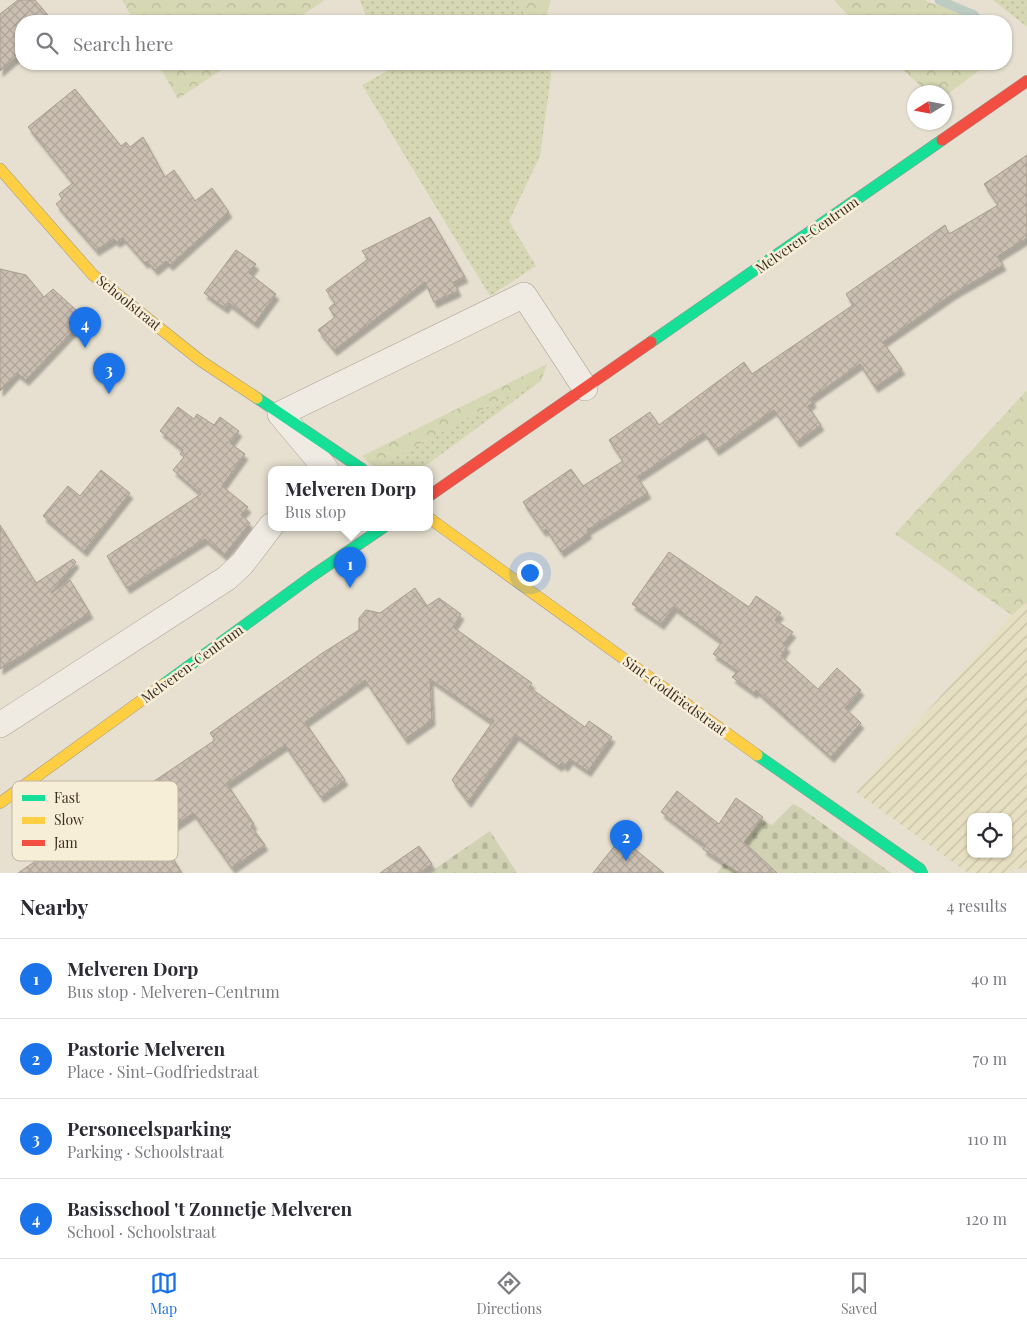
<!DOCTYPE html>
<html lang="en">
<head>
<meta charset="utf-8">
<style>
	body { margin:0; font-family:"Playfair Display",serif; background:#f2f2f3; color:#2b2b33 }
	.controls { position:absolute; right:15px; bottom:15px; display:grid; overflow:hidden; border-radius:10px; box-shadow:0 1px 4px #0004 }
	.controls button { width:45px; height:45px; display:grid; place-items:center; padding:0; border:0; border-bottom:1px solid #e1e1e2; background:#fff; color:#2b2b33; font:25px sans-serif }
	.compass { position:absolute; left:907px; top:85px; width:45px; height:45px; border-radius:50%; background:#fff; box-shadow:0 1px 4px #0004; rotate:259deg }
	.you { position:absolute; left:529px; top:572px; width:18px; height:18px; margin:-12px; border:4px solid #fff; border-radius:50%; background:#1a73e8; box-shadow:0 0 0 8px #1a73e833 }
	.badge { display:grid; place-items:center; width:32px; height:32px; border-radius:50%; background:#1a73e8; color:#fff; font-size:16px; font-weight:700 }
	.pin { position:absolute; translate:-50% -41px; filter:drop-shadow(0 1px 2px #0008) }
	.pin::after { content:''; position:absolute; top:26px; width:18px; height:15px; background:inherit; clip-path:polygon(0 0,100% 0,50% 100%) }
	.popup { position:absolute; left:268px; top:466px; width:165px; height:65px; box-sizing:border-box; display:grid; place-content:center; border-radius:10px; background:#fff; filter:drop-shadow(0 1px 4px #0005); font-size:16px; white-space:nowrap; color:#7c7c81 }
	.popup b { font-size:19px; color:#2b2b33 }
	.popup::after { content:''; position:absolute; left:50%; top:100%; margin-left:-10px; border:10px solid transparent; border-top-color:#fff }
	.list { margin:0; padding:0; list-style:none }
	h2 { display:flex; justify-content:space-between; align-items:center; height:65px; margin:0; padding:0 20px; font-size:21px }
	h2 small { font-size:16px; font-weight:400; color:#7c7c81 }
	.list li { display:grid; grid-template-columns:32px 1fr auto; gap:15px; align-items:center; box-sizing:border-box; height:80px; padding:0 20px; border-top:1px solid #e1e1e2 }
	.list b { display:block; font-size:19px; white-space:nowrap }
	.list p { margin:0; font-size:16px; white-space:nowrap; color:#7c7c81 }
	.list em { font-size:16px; font-style:normal; color:#7c7c81 }
	.icon { flex:none; width:28px; height:28px; fill:none; stroke:currentColor; stroke-width:2; stroke-linecap:round; stroke-linejoin:round }
	.map { position:relative; flex:none; width:1027px; height:873px; overflow:hidden }
	.search { position:absolute; background:#fff; box-shadow:0 1px 4px #0004; left:15px; right:15px; top:15px; height:55px; display:flex; align-items:center; gap:12px; box-sizing:border-box; padding:0 18px; border-radius:20px; color:#7c7c81; font-size:19px }
	.sheet { height:385px; background:#fff }
	nav { display:flex; justify-content:space-around; align-items:center; box-sizing:border-box; height:70px; border-top:1px solid #e1e1e2; background:#fff; font-size:14px; color:#7c7c81 }
	nav a { display:grid; justify-items:center; gap:2px }
	nav .on { color:#1a73e8 }
	.map>svg:first-child { display:block }
	.farmland { fill:url(#farmland-furrows); fill-rule:evenodd }
	.grass { fill:url(#grass-dots) }
	.forest { fill:url(#forest-crowns) }
	.cemetery { fill:url(#cemetery-stones) }
	.lines { fill:none; stroke-linecap:round; stroke-linejoin:round }
	.stream { stroke:#bcccc2; stroke-width:9 }
	.building { fill:url(#building-cross-hatch); stroke:#a89c90; filter:url(#shadow) }
	.street-casing { stroke:#ada599; stroke-width:26 }
	.fast-casing { stroke:#9c958a; stroke-width:12 }
	.slow-casing { stroke:#9c958a; stroke-width:12 }
	.jam-casing { stroke:#9c958a; stroke-width:12 }
	.street { stroke:#efebe3; stroke-width:25 }
	.fast { stroke:#16e098; stroke-width:11 }
	.slow { stroke:#ffcf43; stroke-width:11 }
	.jam { stroke:#f24e42; stroke-width:11 }
	.labels { text-anchor:middle; stroke-width:5; stroke-linejoin:round; paint-order:stroke }
	.street-label { font-size:14px; fill:#3d2e20; stroke:#f7eed8 }
	.key { fill:#f7eed8; stroke:#bfb4a1; stroke-width:1 }
	.key-label { font-size:14px; fill:#3d2e20 }
</style>
</head>
<body>
<div class="map">
<svg width="1027" height="873" viewBox="0 0 1027 873">
	<defs>
		<pattern id="farmland-furrows" width="10" height="10" patternUnits="userSpaceOnUse" patternTransform="scale(1.25)"><rect width="10" height="10" fill="#e6dfc2"/><path d="M-1 1l2-2M0 10L10 0M9 11l2-2" fill="none" stroke="#c6c0a6"/></pattern>
		<pattern id="grass-dots" width="8" height="8" patternUnits="userSpaceOnUse" patternTransform="scale(1.25)"><rect width="8" height="8" fill="#d6d7b3"/><path d="M2 2h.1M6 6h.1" fill="none" stroke="#b9b99a" stroke-width="1.8" stroke-linecap="round"/></pattern>
		<pattern id="forest-crowns" width="20" height="18" patternUnits="userSpaceOnUse" patternTransform="scale(1.25)"><rect width="20" height="18" fill="#d6d7b3"/><path d="M2 6a3 3 0 1 1 6 0M12 15a3 3 0 1 1 6 0" fill="none" stroke="#b9b99a"/></pattern>
		<pattern id="cemetery-stones" width="16" height="16" patternUnits="userSpaceOnUse" patternTransform="scale(1.25)"><rect width="16" height="16" fill="#d1d1b3"/><path d="M2 7V4a2 2 0 0 1 4 0v3zM10 15v-3a2 2 0 0 1 4 0v3z" fill="#b4b49a"/></pattern>
		<pattern id="building-cross-hatch" width="8" height="8" patternUnits="userSpaceOnUse" patternTransform="scale(1.25)"><rect width="8" height="8" fill="#cbbfb2"/><path d="M0 0l8 8M0 8l8-8" fill="none" stroke="#afa499"/></pattern>
		<filter id="shadow"><feDropShadow dx="3" dy="5.5" stdDeviation="1" flood-color="#0004"/></filter>
	</defs>
	<rect width="100%" height="100%" fill="#e7e0d1"/>
	<!-- farmland -->
	<path class="farmland" d="M 1027,602 L 1027,870 L 1016,868 L 1013,873 L 968,873 L 856,792 L 1012,615 ZM 971,817 L 1008,817 L 1008,854 L 971,854 Z"/>
	<!-- grass -->
	<path class="grass" d="M 360,0 L 518,0 L 527,21 L 368,21 Z
		M 993,0 L 1027,0 L 1027,27 Z
		M 384,64 L 549,64 L 551,76 L 540,156 L 509,221 L 536,266 L 490,296 L 362,85 L 387,71 Z
		M 541,381 L 421,469 L 375,468 L 502,399 Z"/>
	<!-- forest -->
	<path class="forest" d="M 122,0 L 325,0 L 294,21 L 134,21 Z
		M 518,0 L 551,0 L 545,21 L 527,21 Z
		M 834,0 L 925,0 L 933,4 L 975,10 L 988,21 L 853,21 Z
		M 158,64 L 230,64 L 178,99 Z
		M 897,64 L 988,64 L 945,96 L 944,92 L 927,92 Z
		M 547,364 L 541,381 L 502,399 L 375,468 L 362,456 Z
		M 1027,390 L 1027,602 L 1012,615 L 895,534 Z"/>
	<!-- cemetery -->
	<path class="cemetery" d="M 793,804 L 801,808 L 891,873 L 777,873 L 771,868 L 767,873 L 717,873 L 757,817 L 772,825 Z
		M 490,831 L 517,873 L 429,873 Z"/>
	<g class="lines">
		<!-- stream -->
		<path class="stream" d="M 939,0 L 974,15 L 978,21"/>
	</g>
	<!-- building -->
	<path class="building" d="M 18,0 L 35,0 L 53,21 L 21,21 L 21,53 L 0,71 L 0,14 Z
		M 75,89 L 121,146 L 126,142 L 130,147 L 143,137 L 165,177 L 174,170 L 195,201 L 212,188 L 229,212 L 170,265 L 166,261 L 155,270 L 147,261 L 145,263 L 123,238 L 117,242 L 114,239 L 96,250 L 56,204 L 62,199 L 59,194 L 73,183 L 28,127 Z
		M 1027,155 L 1027,238 L 998,256 L 1003,265 L 954,293 L 883,342 L 902,369 L 875,387 L 860,364 L 811,398 L 813,402 L 808,406 L 821,425 L 797,442 L 774,410 L 716,450 L 704,433 L 637,477 L 648,493 L 587,530 L 589,533 L 561,552 L 546,529 L 543,531 L 523,502 L 571,469 L 583,486 L 623,461 L 609,440 L 650,412 L 659,425 L 744,362 L 752,374 L 853,305 L 846,294 L 945,225 L 949,234 L 998,205 L 984,184 Z
		M 430,217 L 465,277 L 454,282 L 458,291 L 434,302 L 425,282 L 334,350 L 318,330 L 335,317 L 329,308 L 335,303 L 326,290 L 368,259 L 362,251 Z
		M 236,250 L 256,264 L 249,273 L 276,294 L 255,323 L 229,303 L 225,308 L 204,293 Z
		M 0,269 L 26,275 L 44,297 L 53,289 L 85,318 L 26,380 L 17,373 L 0,391 Z
		M 178,407 L 194,419 L 197,414 L 214,425 L 220,417 L 239,431 L 230,443 L 245,454 L 222,486 L 248,507 L 241,515 L 250,523 L 224,555 L 205,539 L 127,588 L 107,556 L 201,494 L 173,470 L 184,457 L 180,454 L 183,450 L 160,431 Z
		M 101,470 L 130,493 L 84,551 L 43,516 L 68,486 L 80,496 Z
		M 0,525 L 36,583 L 73,559 L 76,562 L 51,593 L 70,580 L 90,613 L 0,669 Z
		M 669,552 L 749,607 L 756,596 L 781,613 L 775,620 L 793,632 L 783,644 L 787,646 L 781,656 L 818,689 L 837,668 L 861,690 L 845,708 L 861,723 L 831,757 L 756,690 L 754,693 L 732,677 L 738,671 L 713,654 L 722,642 L 674,607 L 661,624 L 632,604 Z
		M 415,588 L 427,606 L 439,598 L 461,614 L 453,627 L 532,683 L 529,687 L 585,727 L 589,721 L 612,737 L 588,771 L 570,759 L 565,766 L 561,763 L 559,766 L 516,735 L 468,802 L 452,780 L 494,720 L 489,720 L 430,679 L 432,720 L 405,739 L 365,680 L 305,722 L 345,780 L 321,797 L 285,745 L 227,784 L 254,824 L 251,826 L 265,845 L 232,868 L 193,813 L 159,836 L 182,873 L 18,873 L 215,740 L 210,733 L 321,654 L 359,630 L 359,618 L 366,610 L 380,613 Z
		M 677,791 L 719,824 L 736,798 L 763,817 L 744,842 L 777,873 L 739,873 L 703,849 L 705,846 L 661,812 Z
		M 620,839 L 636,850 L 664,873 L 593,873 Z
		M 419,846 L 432,864 L 419,873 L 380,873 Z"/>
	<g class="lines">
		<defs>
			<path id="street" d="M 326,469 L 280,414 L 524,295 L 585,388
				M 0,725 L 227,578 L 242,564 L 271,526"/>
			<path id="fast" d="M 651,342 L 942,140
				M 257,398 L 362,469
				M 164,684 L 312,576 L 384,527
				M 757,755 L 920,869 L 922,873"/>
			<path id="slow" d="M 0,169 L 93,275 L 201,361 L 257,398
				M 429,518 L 757,755
				M 0,803 L 164,684"/>
			<path id="jam" d="M 942,140 L 1027,81
				M 429,496 L 651,342"/>
		</defs>
		<!-- street casing -->
		<use href="#street" class="street-casing"/>
		<!-- fast casing -->
		<use href="#fast" class="fast-casing"/>
		<!-- slow casing -->
		<use href="#slow" class="slow-casing"/>
		<!-- jam casing -->
		<use href="#jam" class="jam-casing"/>
		<!-- street -->
		<use href="#street" class="street"/>
		<!-- fast -->
		<use href="#fast" class="fast"/>
		<!-- slow -->
		<use href="#slow" class="slow"/>
		<!-- jam -->
		<use href="#jam" class="jam"/>
	</g>
	<g class="labels">
		<!-- street labels -->
		<g class="street-label">
			<text transform="translate(807 235) rotate(-35)" y="5">Melveren-Centrum</text>
			<text transform="translate(129 303) rotate(39)" y="5">Schoolstraat</text>
			<text transform="translate(192 664) rotate(-36)" y="5">Melveren-Centrum</text>
			<text transform="translate(675 696) rotate(36)" y="5">Sint-Godfriedstraat</text>
		</g>
	</g>
	<!-- legend -->
	<rect x="12" y="781" width="166" height="80" rx="8" class="key"/>
	<rect x="22" y="795" width="23" height="6" fill="#16e098"/>
	<rect x="22" y="817" width="23" height="7" fill="#ffcf43"/>
	<rect x="22" y="840" width="23" height="6" fill="#f24e42"/>
	<g class="key-label">
		<text x="54" y="803">Fast</text>
		<text x="54" y="825">Slow</text>
		<text x="54" y="848">Jam</text>
	</g>
</svg>
<div class="controls">
<button><svg class="icon" aria-label="locate" viewBox="0 0 24 24"><circle cx="12" cy="12" r="6"/><path d="M12 2v4M12 18v4M2 12h4M18 12h4"/></svg></button>
</div>
<svg class="compass" viewBox="-18 -18 36 36"><path d="M0-13l5 13h-10z" fill="#e53935"/><path d="M0 13l5-13h-10z" fill="#7c7c81"/></svg>
<div class="you"></div>
<div class="pin badge" style="left:350px;top:588px">1</div>
<div class="popup"><b>Melveren Dorp</b>Bus stop</div>
<div class="pin badge" style="left:626px;top:861px">2</div>
<div class="pin badge" style="left:109px;top:394px">3</div>
<div class="pin badge" style="left:85px;top:348px">4</div>
<div class="search"><svg class="icon" aria-label="search" viewBox="0 0 24 24"><circle cx="10" cy="10" r="6"/><path d="M15 15l6 6"/></svg>Search here</div>
</div>
<section class="sheet">
<h2>Nearby<small>4 results</small></h2>
<ul class="list">
<li><span class="badge">1</span><div><b>Melveren Dorp</b><p>Bus stop · Melveren-Centrum</p></div><em>40 m</em></li>
<li><span class="badge">2</span><div><b>Pastorie Melveren</b><p>Place · Sint-Godfriedstraat</p></div><em>70 m</em></li>
<li><span class="badge">3</span><div><b>Personeelsparking</b><p>Parking · Schoolstraat</p></div><em>110 m</em></li>
<li><span class="badge">4</span><div><b>Basisschool 't Zonnetje Melveren</b><p>School · Schoolstraat</p></div><em>120 m</em></li>
</ul>
</section>
<nav>
<a class="on"><svg class="icon" aria-label="map" viewBox="0 0 24 24"><path d="M3 6l6-2 6 2 6-2v14l-6 2-6-2-6 2zM9 4v14M15 6v14"/></svg>Map</a>
<a><svg class="icon" aria-label="directions" viewBox="0 0 24 24"><path d="M12 3l9 9-9 9-9-9zM9 14v-3h6M13 9l2 2-2 2"/></svg>Directions</a>
<a><svg class="icon" aria-label="saved" viewBox="0 0 24 24"><path d="M7 4h10v16l-5-4-5 4z"/></svg>Saved</a>
</nav>
</body>
</html>
